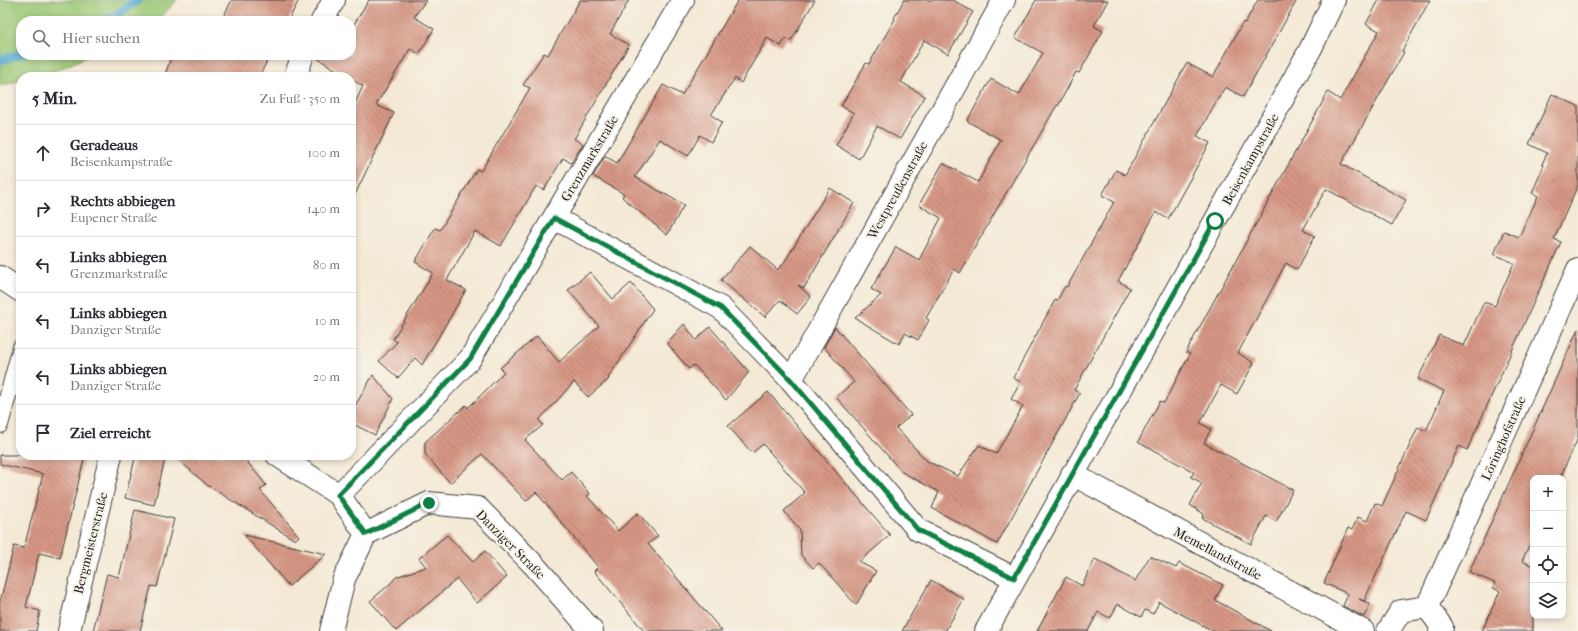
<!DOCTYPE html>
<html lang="de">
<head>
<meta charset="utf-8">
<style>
	body { margin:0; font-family:"IM FELL French Canon",serif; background:#f7f7f7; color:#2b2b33 }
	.controls { position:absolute; right:12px; bottom:12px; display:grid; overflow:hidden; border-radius:8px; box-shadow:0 2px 6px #0003 }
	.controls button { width:36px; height:36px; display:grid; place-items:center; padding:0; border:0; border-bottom:1px solid #e1e1e2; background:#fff; color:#2b2b33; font:20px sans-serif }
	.stop { position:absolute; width:12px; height:12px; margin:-9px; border:3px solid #0b8043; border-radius:50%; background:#fff }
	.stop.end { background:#0b8043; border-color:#fff; box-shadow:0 1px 4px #0008 }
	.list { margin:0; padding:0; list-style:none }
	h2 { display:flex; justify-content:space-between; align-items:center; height:52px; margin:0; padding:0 16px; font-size:17px }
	h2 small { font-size:13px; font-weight:400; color:#7c7c81 }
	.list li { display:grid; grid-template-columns:26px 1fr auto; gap:12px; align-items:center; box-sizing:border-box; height:56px; padding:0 16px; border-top:1px solid #e1e1e2 }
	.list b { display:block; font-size:15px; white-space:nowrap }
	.list p { margin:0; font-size:13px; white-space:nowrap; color:#7c7c81 }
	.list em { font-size:13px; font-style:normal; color:#7c7c81 }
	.icon { flex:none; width:22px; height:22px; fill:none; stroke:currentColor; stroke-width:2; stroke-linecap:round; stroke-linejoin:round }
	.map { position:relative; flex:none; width:1578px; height:631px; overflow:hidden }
	.search { position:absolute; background:#fff; box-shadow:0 2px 6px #0003; left:16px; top:16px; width:340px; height:44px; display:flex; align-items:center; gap:10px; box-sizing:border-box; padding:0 14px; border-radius:16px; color:#7c7c81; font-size:15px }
	.panel { position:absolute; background:#fff; box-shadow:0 2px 6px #0003; left:16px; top:72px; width:340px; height:388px; border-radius:16px }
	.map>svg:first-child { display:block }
	.green { fill:#99c775; stroke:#5a7248 }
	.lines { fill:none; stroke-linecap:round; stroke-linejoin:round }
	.stream { stroke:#50a6cd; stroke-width:9 }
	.building { fill:url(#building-back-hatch) }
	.service-casing { stroke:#3c3b38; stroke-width:18 }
	.minor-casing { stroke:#3c3b38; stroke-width:24 }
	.service { stroke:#fff; stroke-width:16 }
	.minor { stroke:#fff; stroke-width:22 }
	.route { stroke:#0b8043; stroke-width:5 }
	.labels { text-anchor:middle; stroke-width:4; stroke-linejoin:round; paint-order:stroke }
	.street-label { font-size:13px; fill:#1c1c1c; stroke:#f7f3e8 }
</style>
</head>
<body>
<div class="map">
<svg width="1578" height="631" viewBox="0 0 1578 631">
	<defs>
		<pattern id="building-back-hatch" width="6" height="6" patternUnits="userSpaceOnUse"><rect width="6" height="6" fill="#d79785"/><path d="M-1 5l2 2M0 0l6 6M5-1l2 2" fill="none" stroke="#ae7a6c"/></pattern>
	</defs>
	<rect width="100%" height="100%" fill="#f7f3e8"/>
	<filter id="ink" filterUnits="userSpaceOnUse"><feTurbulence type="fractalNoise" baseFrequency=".025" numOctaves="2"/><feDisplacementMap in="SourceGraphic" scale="8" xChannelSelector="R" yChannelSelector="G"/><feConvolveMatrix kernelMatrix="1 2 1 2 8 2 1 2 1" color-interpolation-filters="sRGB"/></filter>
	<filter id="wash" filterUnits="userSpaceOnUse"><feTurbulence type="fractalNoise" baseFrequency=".012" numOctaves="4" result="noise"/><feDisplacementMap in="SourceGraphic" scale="16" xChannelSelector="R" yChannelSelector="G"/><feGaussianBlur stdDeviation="0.9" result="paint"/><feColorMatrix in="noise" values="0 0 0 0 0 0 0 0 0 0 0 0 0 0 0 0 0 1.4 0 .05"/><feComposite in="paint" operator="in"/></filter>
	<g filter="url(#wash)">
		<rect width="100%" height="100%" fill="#f4e9d5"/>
		<!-- green -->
		<path class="green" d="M 0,0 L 177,0 L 157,21 L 21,21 L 21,55 L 90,55 C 69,65 45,77 21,77 L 21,80 L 0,86 Z"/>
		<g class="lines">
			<!-- stream -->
			<path class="stream" d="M 107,21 L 138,0
				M 0,60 L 21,54"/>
		</g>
		<g id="blocks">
			<!-- building -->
			<path class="building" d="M 232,0 L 299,0 L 288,21 L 221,21 Z
				M 369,0 L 426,0 L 414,17 L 434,29 L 419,54 L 410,49 L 376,105 L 394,113 L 351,203 L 351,112 L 363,86 L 351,79 L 351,77 L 348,77 L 315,57 L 315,55 L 351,55 L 351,29 Z
				M 580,0 L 629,0 L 610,34 L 629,45 L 574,139 L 583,144 L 571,163 L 563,158 L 544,190 L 536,186 L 501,246 L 475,231 L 447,280 L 466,290 L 422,365 L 415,358 L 398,378 L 379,361 L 397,342 L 393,339 L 433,273 L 415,262 L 435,228 L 440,230 L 477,169 L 481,171 L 530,88 L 523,85 L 544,53 L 548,55 Z
				M 738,0 L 815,0 L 791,41 L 786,38 L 781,46 L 767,38 L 741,83 L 735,78 L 711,115 L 722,122 L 711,142 L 700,135 L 688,156 L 660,139 L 635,177 L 684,205 L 667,235 L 622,197 L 624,194 L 593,176 L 605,156 L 617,163 L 663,85 L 682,95 Z
				M 904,0 L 953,0 L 973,12 L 948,54 L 924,40 L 901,82 L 925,96 L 900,139 L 877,126 L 859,159 L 836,145 L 854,113 L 841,106 L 866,63 L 869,64 L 895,19 L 894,18 Z
				M 1036,0 L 1108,0 L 1094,26 L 1103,31 L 1079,73 L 1076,72 L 1058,106 L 1057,105 L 960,273 L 954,269 L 926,318 L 929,320 L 918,340 L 905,333 L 899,344 L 855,318 L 881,295 L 871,289 L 896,247 L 919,260 L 941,218 L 919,205 L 943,163 L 978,182 L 990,160 L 1001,140 L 967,121 L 991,79 L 1019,95 L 1043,53 L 1015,38 Z
				M 1258,0 L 1297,0 L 1243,97 L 1225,87 L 1211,111 L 1197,136 L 1210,143 L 1168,219 L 1156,212 L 1118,281 L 1130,288 L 1074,390 L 1080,393 L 997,544 L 932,508 L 939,492 L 902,472 L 836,397 L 854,382 L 824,347 L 835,327 L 911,415 L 896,428 L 927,461 L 958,476 L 979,445 L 996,454 L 1023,406 L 1011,399 L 1021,382 L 1013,378 L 1055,300 L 1057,301 L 1065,286 L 1067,287 L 1114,202 L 1102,195 L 1116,170 L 1125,175 L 1187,63 L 1213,77 L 1243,22 L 1245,23 Z
				M 1379,0 L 1430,0 L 1402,51 L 1404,52 L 1341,164 L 1406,200 L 1392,225 L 1326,189 L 1303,230 L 1315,236 L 1297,270 L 1286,263 L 1238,353 L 1254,363 L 1237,394 L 1221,385 L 1200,423 L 1211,429 L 1204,443 L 1293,490 L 1276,522 L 1266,516 L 1251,544 L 1202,518 L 1204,514 L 1190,505 L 1202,483 L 1191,477 L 1194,472 L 1138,442 L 1160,401 L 1164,403 L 1190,354 L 1186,352 L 1328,92 L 1340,100 L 1379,31 L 1366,24 Z
				M 172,55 L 270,55 L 259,77 L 164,77 Z
				M 1552,94 L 1578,106 L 1578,185 L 1554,239 L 1561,242 L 1467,450 L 1459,446 L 1426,520 L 1406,511 L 1364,601 L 1359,599 L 1370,604 L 1364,617 L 1343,606 L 1348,594 L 1324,583 L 1348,528 L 1352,530 L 1358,517 L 1367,521 L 1375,503 L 1382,506 L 1418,427 L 1426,431 L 1444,391 L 1418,379 L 1439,335 L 1464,346 L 1484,302 L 1495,306 L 1514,263 L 1494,254 L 1504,231 L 1519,237 L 1538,196 L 1532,193 L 1544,165 L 1542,164 L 1547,153 L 1529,144 Z
				M 830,188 L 854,203 L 804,288 L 798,285 L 811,297 L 797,314 L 780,300 L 765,317 L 721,280 L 750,246 L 778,270 L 781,265 L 782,266 Z
				M 590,272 L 613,299 L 631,283 L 653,309 L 608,378 L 609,379 L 588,397 L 574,382 L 539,420 L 543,425 L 525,440 L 562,480 L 571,472 L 590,494 L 587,496 L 618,531 L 638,513 L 658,536 L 648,544 L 722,631 L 644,631 L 594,571 L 598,567 L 536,492 L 526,501 L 482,454 L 450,483 L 425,454 L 425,442 L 466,405 L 468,408 L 504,372 L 500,368 L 537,336 L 559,362 L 599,326 L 568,290 Z
				M 684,324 L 696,340 L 710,327 L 749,372 L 726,400 L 694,365 L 689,369 L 667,343 Z
				M 1578,329 L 1578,438 L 1560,478 L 1533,478 L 1533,537 L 1522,561 L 1533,566 L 1533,631 L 1482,631 L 1500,591 L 1493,588 L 1495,583 L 1469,572 Z
				M 373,375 L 393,399 L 375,435 L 351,423 L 351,413 Z
				M 768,392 L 890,535 L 859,562 L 876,571 L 856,605 L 819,563 L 813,568 L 801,555 L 800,530 L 784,511 L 805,493 L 763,444 L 752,453 L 728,426 Z
				M 0,455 L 85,455 L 60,558 L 39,553 L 26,607 L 40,611 L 36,631 L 0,631 L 0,602 L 14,546 L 24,548 L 43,474 L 0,464 Z
				M 136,455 L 166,455 L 154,505 L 125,498 Z
				M 173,455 L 239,455 L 244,458 L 266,485 L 260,490 L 299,536 L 295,540 L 207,485 Z
				M 135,510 L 174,519 L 157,587 L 151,586 L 140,631 L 93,631 L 107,574 L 119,577 Z
				M 244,535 L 326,554 L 289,586 Z
				M 447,535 L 473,562 L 485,551 L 507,577 L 477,603 L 457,579 L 396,631 L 370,601 L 390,584 L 396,577 L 426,567 L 419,558 Z
				M 1150,556 L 1176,568 L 1179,563 L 1223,585 L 1215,600 L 1271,631 L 1213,631 L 1159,602 L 1153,614 L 1145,610 L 1141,617 L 1118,604 L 1110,618 L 1098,612 L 1088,631 L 1037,631 L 1066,577 L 1082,586 L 1095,559 L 1135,581 Z
				M 931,580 L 964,599 L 945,631 L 902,631 Z"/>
		</g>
	</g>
	<g filter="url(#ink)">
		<use href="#blocks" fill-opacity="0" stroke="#3c3b38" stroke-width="1"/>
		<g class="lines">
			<defs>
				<path id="service" d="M 0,425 L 21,347"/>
				<path id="minor" d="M 322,21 L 334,0
					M 295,77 L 303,55
					M 554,218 L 721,308 L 791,380 L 918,530 L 1014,578
					M 0,277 L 21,291
					M 791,380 L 1004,0
					M 277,455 L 339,495 L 366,534 L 429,503 L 478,508 L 533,564 L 592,631
					M 1072,474 L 1363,631
					M 339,495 L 470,359 L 683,0
					M 1427,607 L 1578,269
					M 1427,607 L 1442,627 L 1440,631
					M 69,631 L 111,455
					M 331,631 L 344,579 L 366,534
					M 986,631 L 1215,221 L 1311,48 L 1334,0
					M 1388,631 L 1401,611 L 1427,607"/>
			</defs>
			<!-- service casing -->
			<use href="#service" class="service-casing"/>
			<!-- minor casing -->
			<use href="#minor" class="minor-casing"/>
			<!-- service -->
			<use href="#service" class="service"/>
			<!-- minor -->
			<use href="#minor" class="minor"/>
		</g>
	</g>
	<g class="lines" filter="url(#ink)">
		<!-- route -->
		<path class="route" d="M 429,503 L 366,534 L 338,495 L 470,359 L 554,218 L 721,308 L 791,380 L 918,530 L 1014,578 L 1215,221"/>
	</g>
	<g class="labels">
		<!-- street labels -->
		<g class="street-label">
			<text transform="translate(589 158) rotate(-59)" y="5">Grenzmarkstraße</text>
			<text transform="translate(1250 159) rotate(-61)" y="5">Beisenkampstraße</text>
			<text transform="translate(897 190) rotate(-61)" y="5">Westpreußenstraße</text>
			<text transform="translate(1503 438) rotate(-66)" y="5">Löringhofstraße</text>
			<text transform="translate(90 543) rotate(-76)" y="5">Bergmeisterstraße</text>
			<text transform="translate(511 544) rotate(45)" y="5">Danziger Straße</text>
			<text transform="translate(1218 553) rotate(28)" y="5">Memellandstraße</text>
		</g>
	</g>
</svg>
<div class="controls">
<button>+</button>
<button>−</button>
<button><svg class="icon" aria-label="locate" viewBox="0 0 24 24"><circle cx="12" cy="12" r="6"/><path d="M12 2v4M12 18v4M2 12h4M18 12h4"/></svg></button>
<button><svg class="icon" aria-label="layers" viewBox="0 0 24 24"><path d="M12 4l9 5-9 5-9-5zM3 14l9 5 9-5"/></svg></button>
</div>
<div class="stop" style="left:1215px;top:221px"></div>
<div class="stop end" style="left:429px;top:503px"></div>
<div class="search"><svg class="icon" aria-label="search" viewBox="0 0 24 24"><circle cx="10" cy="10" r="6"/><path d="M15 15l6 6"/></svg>Hier suchen</div>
<section class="panel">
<h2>5 Min.<small>Zu Fuß · 350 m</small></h2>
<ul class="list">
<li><svg class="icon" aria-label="ahead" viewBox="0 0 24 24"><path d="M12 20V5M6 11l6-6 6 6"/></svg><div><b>Geradeaus</b><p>Beisenkampstraße</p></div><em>100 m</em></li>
<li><svg class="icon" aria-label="right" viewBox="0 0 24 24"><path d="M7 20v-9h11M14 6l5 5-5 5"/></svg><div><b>Rechts abbiegen</b><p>Eupener Straße</p></div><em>140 m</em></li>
<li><svg class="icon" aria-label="left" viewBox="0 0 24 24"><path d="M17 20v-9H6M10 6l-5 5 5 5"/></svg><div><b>Links abbiegen</b><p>Grenzmarkstraße</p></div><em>80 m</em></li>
<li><svg class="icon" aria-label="left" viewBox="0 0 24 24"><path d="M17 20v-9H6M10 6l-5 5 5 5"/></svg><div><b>Links abbiegen</b><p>Danziger Straße</p></div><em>10 m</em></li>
<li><svg class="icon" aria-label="left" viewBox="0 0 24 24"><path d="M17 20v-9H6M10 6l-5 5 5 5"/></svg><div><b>Links abbiegen</b><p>Danziger Straße</p></div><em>20 m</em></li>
<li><svg class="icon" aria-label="arrive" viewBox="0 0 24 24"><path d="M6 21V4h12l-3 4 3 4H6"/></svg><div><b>Ziel erreicht</b></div></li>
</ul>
</section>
</div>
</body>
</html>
